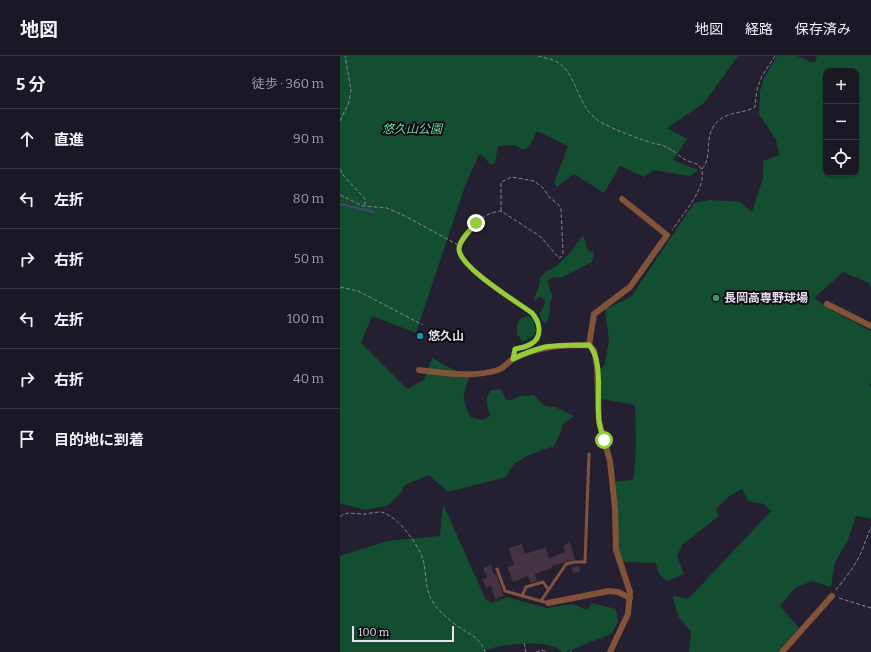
<!DOCTYPE html>
<html lang="ja">
<head>
<meta charset="utf-8">
<style>
	body { margin:0; font-family:Bitter,"Noto Sans JP",serif; background:#282432; color:#f1f3f6 }
	.controls { position:absolute; right:12px; top:12px; display:grid; overflow:hidden; border-radius:8px; box-shadow:0 1px 3px #0004 }
	.controls button { width:36px; height:36px; display:grid; place-items:center; padding:0; border:0; border-bottom:1px solid #393642; background:#1b1725; color:#f1f3f6; font:20px sans-serif }
	.scale { position:absolute; left:12px; bottom:10px; width:102px; box-sizing:border-box; padding-left:4px; border:2px solid #e5e1ee; border-top:0; font-size:11px; line-height:14px; white-space:nowrap; color:#e5e1ee; -webkit-text-stroke:3px #0d0a13; paint-order:stroke }
	.stop { position:absolute; width:12px; height:12px; margin:-9px; border:3px solid #96cc3a; border-radius:50%; background:#fff }
	.stop.end { background:#96cc3a; border-color:#fff; box-shadow:0 1px 4px #0008 }
	.list { margin:0; padding:0; list-style:none }
	h2 { display:flex; justify-content:space-between; align-items:center; height:52px; margin:0; padding:0 16px; font-size:17px }
	h2 small { font-size:13px; font-weight:400; color:#a09fa7 }
	.list li { display:grid; grid-template-columns:26px 1fr auto; gap:12px; align-items:center; box-sizing:border-box; height:60px; padding:0 16px; border-top:1px solid #393642 }
	.list b { display:block; font-size:15px; white-space:nowrap }
	.list em { font-size:13px; font-style:normal; color:#a09fa7 }
	.icon { flex:none; width:22px; height:22px; fill:none; stroke:currentColor; stroke-width:2; stroke-linecap:round; stroke-linejoin:round }
	.map { position:relative; flex:none; width:531px; height:596px; overflow:hidden }
	header { display:flex; align-items:center; gap:24px; box-sizing:border-box; height:56px; padding:0 20px; background:#1b1725; border-bottom:1px solid #393642 }
	header strong { font-size:19px }
	nav { display:flex; gap:22px; margin-inline-start:auto; font-size:14px }
	main { display:flex }
	aside { flex:1; background:#1b1725 }
	.map>svg:first-child { display:block }
	.green { fill:#144e31; fill-rule:evenodd }
	.lines { fill:none; stroke-linecap:round; stroke-linejoin:round }
	.stream { stroke:#454671; stroke-width:2 }
	.building { fill:#453342 }
	.path { stroke:#868191; stroke-width:1; stroke-dasharray:4 2; stroke-linecap:butt }
	.service { stroke:#825239; stroke-width:3 }
	.minor { stroke:#825239; stroke-width:6 }
	.route { stroke:#96cc3a; stroke-width:5 }
	.leisure-dot { fill:#2e9e5b; stroke:#0d0a13; stroke-width:1.5 }
	.culture-dot { fill:#0f9aa8; stroke:#0d0a13; stroke-width:1.5 }
	.labels { text-anchor:middle; stroke-width:4; stroke-linejoin:round; paint-order:stroke }
	.park-label { font-size:12px; font-style:italic; fill:#70dd9f; stroke:#0d0a13 }
	.poi-label { font-size:12px; font-weight:bold; fill:#e5e1ee; stroke:#0d0a13; text-anchor:start }
</style>
</head>
<body>
<header>
<strong>地図</strong>
<nav><a>地図</a><a>経路</a><a>保存済み</a></nav>
</header>
<main>
<aside>
<h2>5 分<small>徒歩 · 360 m</small></h2>
<ul class="list">
<li><svg class="icon" aria-label="ahead" viewBox="0 0 24 24"><path d="M12 20V5M6 11l6-6 6 6"/></svg><div><b>直進</b></div><em>90 m</em></li>
<li><svg class="icon" aria-label="left" viewBox="0 0 24 24"><path d="M17 20v-9H6M10 6l-5 5 5 5"/></svg><div><b>左折</b></div><em>80 m</em></li>
<li><svg class="icon" aria-label="right" viewBox="0 0 24 24"><path d="M7 20v-9h11M14 6l5 5-5 5"/></svg><div><b>右折</b></div><em>50 m</em></li>
<li><svg class="icon" aria-label="left" viewBox="0 0 24 24"><path d="M17 20v-9H6M10 6l-5 5 5 5"/></svg><div><b>左折</b></div><em>100 m</em></li>
<li><svg class="icon" aria-label="right" viewBox="0 0 24 24"><path d="M7 20v-9h11M14 6l5 5-5 5"/></svg><div><b>右折</b></div><em>40 m</em></li>
<li><svg class="icon" aria-label="arrive" viewBox="0 0 24 24"><path d="M6 21V4h12l-3 4 3 4H6"/></svg><div><b>目的地に到着</b></div></li>
</ul>
</aside>
<div class="map">
<svg width="531" height="596" viewBox="0 0 531 596">
	<rect width="100%" height="100%" fill="#241f31"/>
	<!-- green -->
	<path class="green" d="M 0,0 L 398,0 L 364,47 L 327,72 L 347,83 L 333,104 L 358,114 L 350,120 L 314,114 L 304,121 L 280,110 L 264,137 L 234,118 L 217,131 L 214,127 L 228,90 L 197,75 L 192,86 L 186,93 L 181,93 L 175,89 L 158,90 L 155,106 L 152,109 C 147,106 144,100 139,98 L 125,130 L 76,277 L 32,260 L 21,287 L 67,333 L 84,324 L 92,302 L 129,322 C 122,342 122,341 130,361 L 143,364 L 150,360 C 147,350 144,343 151,334 L 161,333 L 166,344 L 172,344 L 180,340 L 194,339 L 205,350 L 215,351 L 234,360 L 223,368 L 221,375 L 214,390 L 187,400 L 174,408 L 166,421 L 108,436 L 89,419 L 65,429 L 60,438 L 47,450 L 25,454 L 0,447 Z
		M 437,0 L 457,0 L 471,6 L 475,6 L 477,0 L 531,0 L 531,232 L 529,227 L 503,216 L 474,242 L 493,255 L 531,275 L 531,327 L 529,329 L 531,331 L 531,463 L 516,460 L 508,484 L 495,506 L 491,531 L 472,525 L 455,532 L 440,550 L 459,572 L 438,596 L 349,596 L 351,576 L 338,560 L 333,540 L 348,543 L 431,455 L 424,448 L 408,445 L 402,433 L 388,441 L 376,453 L 379,460 L 342,489 L 337,500 L 344,518 L 327,525 C 321,521 317,515 316,507 L 281,506 L 278,490 L 278,453 L 275,426 L 293,424 C 297,399 296,374 295,349 L 261,343 L 261,313 L 265,308 L 269,284 L 265,253 L 291,241 L 354,147 L 371,144 L 400,146 L 412,156 L 423,122 L 423,105 L 439,99 L 436,84 L 419,58 L 420,35 L 424,22 ZM 486,15 L 516,15 L 516,117 L 486,117 Z
		M 243,179 L 248,195 L 254,196 L 252,206 L 223,221 L 210,222 L 208,224 C 208,233 211,233 212,239 C 213,243 210,245 210,248 C 209,257 211,258 206,267 L 203,266 L 199,258 L 204,250 L 205,245 L 201,241 L 199,241 L 195,245 L 194,243 L 199,230 L 200,221 L 207,215 L 214,212 L 230,197 Z
		M 188,260 L 193,263 L 196,274 L 194,279 L 185,285 L 182,285 L 177,278 C 177,267 177,262 188,260 Z
		M 103,448 L 146,544 L 152,547 L 167,541 L 206,552 L 233,548 L 247,554 L 252,547 L 276,553 L 278,566 L 271,578 L 226,596 L 222,596 C 209,582 157,588 142,596 L 0,596 L 0,500 L 47,485 L 100,480 Z"/>
	<g class="lines">
		<!-- stream -->
		<path class="stream" d="M 0,148 L 34,156"/>
	</g>
	<!-- building -->
	<path class="building" d="M 230,486 L 235,503 L 212,510 L 212,512 L 195,518 L 197,525 L 190,527 L 188,520 L 173,526 L 167,511 L 174,509 L 169,492 L 182,488 L 185,498 L 206,491 L 209,502 L 225,496 L 223,490 Z
		M 151,509 L 154,518 L 156,518 L 164,540 L 155,543 L 151,530 L 146,532 L 142,523 L 147,522 L 143,512 Z
		M 239,510 L 240,516 L 233,517 L 232,511 Z"/>
	<g class="lines">
		<!-- path -->
		<path class="path" d="M 198,0 C 203,2 210,2 215,5 C 238,14 235,54 264,68 C 278,75 294,81 309,86 C 314,88 321,88 326,91 C 334,94 339,101 346,104 C 352,107 359,107 361,113 C 369,129 341,161 332,174
			M 0,65 L 9,46 L 11,34 L 5,0
			M 0,113 L 3,119 L 25,143 L 25,149
			M 362,113 C 375,98 360,77 382,62 C 391,56 405,57 415,51 L 417,33 L 422,20 L 435,0
			M 0,139 L 23,150 L 47,152 L 65,160 L 120,190
			M 161,155 L 161,126 L 172,121 L 194,125 L 203,132 L 210,142 L 218,148 L 221,153 L 223,197 L 222,200 L 220,202 L 218,201 L 201,181 L 161,155 C 148,156 138,164 131,174 C 126,179 120,185 120,192 C 118,211 177,246 192,257 C 201,267 203,282 189,289
			M 0,231 L 18,235 L 83,269
			M 175,294 L 182,291
			M 0,461 C 6,454 17,459 26,458 C 30,457 36,456 41,456 C 57,459 78,488 83,503 C 87,519 84,535 95,549 C 102,559 114,568 125,575 C 135,581 141,584 145,596
			M 496,534 L 512,513 L 521,497 L 531,471
			M 499,542 L 531,552
			M 184,587 L 186,596
			M 196,596 L 202,594 L 207,596
			M 231,596 L 231,595"/>
		<!-- service -->
		<path class="service" d="M 157,513 L 165,535 L 208,547
			M 182,540 L 186,531 L 203,526 L 208,533
			M 201,545 L 226,508 L 234,506 L 245,506 L 249,398"/>
		<!-- minor -->
		<path class="minor" d="M 487,248 L 531,270
			M 249,289 L 254,258 L 290,231 L 327,179 L 282,143
			M 79,314 C 105,317 132,322 158,314 C 165,312 168,305 175,302 C 199,290 223,289 249,289 L 254,294 L 257,311 L 259,366 L 270,405 L 275,452 L 276,494 L 290,536 L 288,558 L 270,596
			M 208,547 L 269,535 L 278,536 L 290,542
			M 442,596 L 492,540"/>
	</g>
	<g class="lines">
		<!-- route -->
		<path class="route" d="M 136,167 C 131,174 119,184 119,193 C 119,211 177,246 192,257 C 200,266 203,281 191,288 C 186,291 180,292 175,293 L 173,303 C 183,298 194,294 205,291 C 219,289 234,289 249,289 C 264,304 256,344 259,365 C 260,372 262,378 264,384"/>
	</g>
	<!-- markers -->
	<circle class="leisure-dot" cx="376" cy="242" r="4"/>
	<circle class="culture-dot" cx="80" cy="280" r="4"/>
	<g class="labels">
		<!-- park labels -->
		<g class="park-label">
			<text x="72" y="77">悠久山公園</text>
		</g>
		<!-- poi labels -->
		<g class="poi-label">
			<text x="384" y="246">長岡高専野球場</text>
			<text x="88" y="284">悠久山</text>
		</g>
	</g>
</svg>
<div class="controls">
<button>+</button>
<button>−</button>
<button><svg class="icon" aria-label="locate" viewBox="0 0 24 24"><circle cx="12" cy="12" r="6"/><path d="M12 2v4M12 18v4M2 12h4M18 12h4"/></svg></button>
</div>
<div class="scale">100 m</div>
<div class="stop" style="left:264px;top:384px"></div>
<div class="stop end" style="left:136px;top:167px"></div>
</div>
</main>
</body>
</html>
